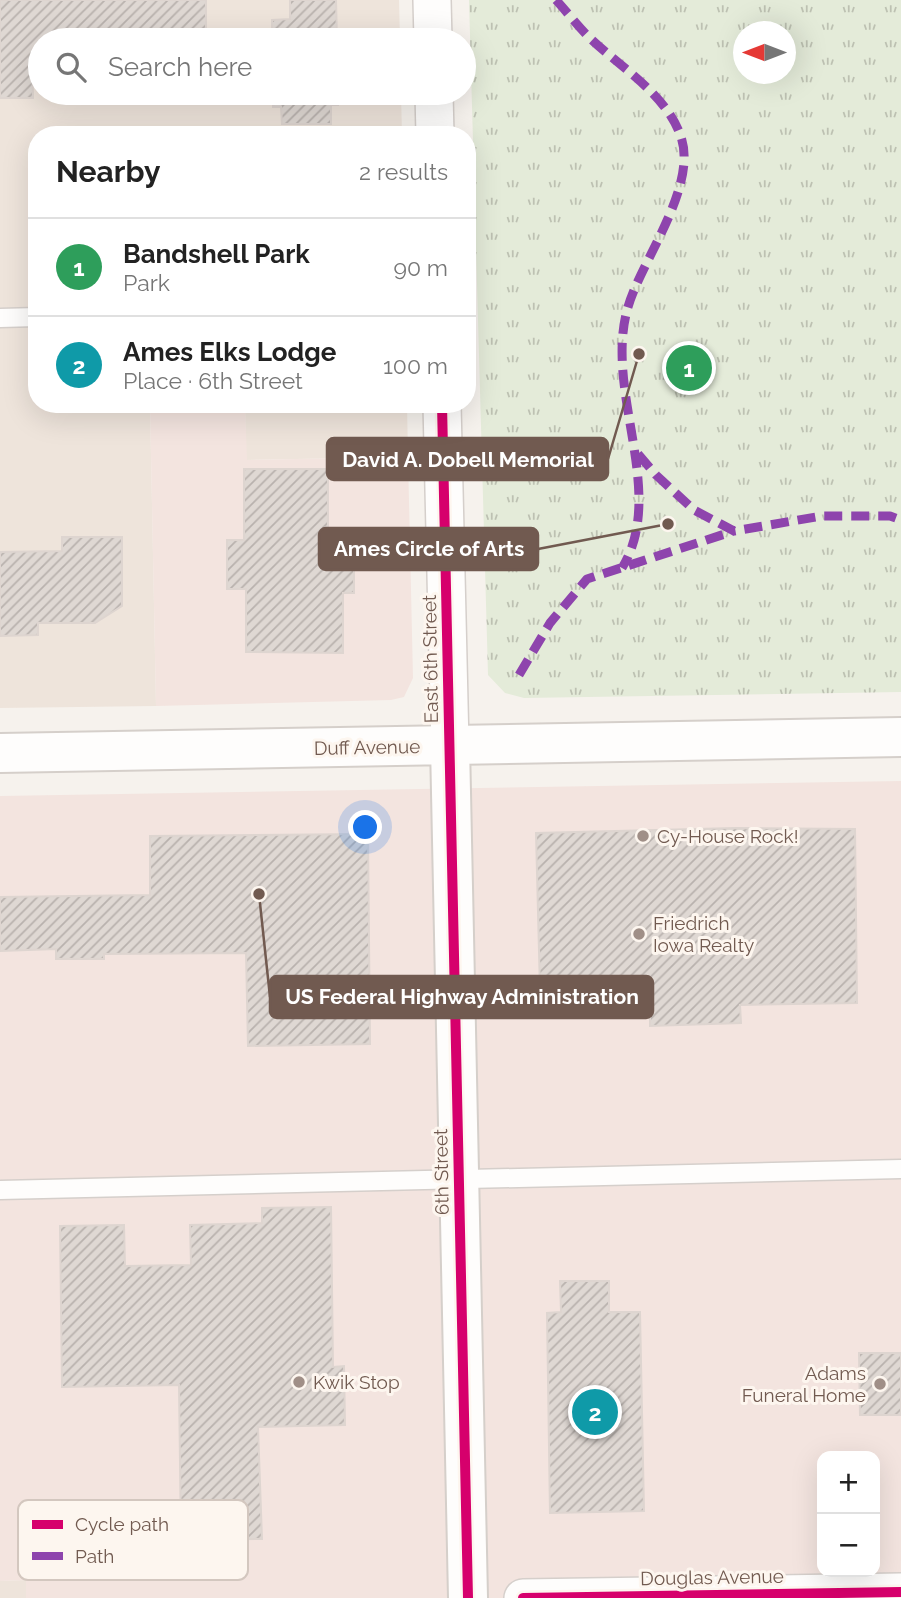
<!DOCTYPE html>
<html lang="en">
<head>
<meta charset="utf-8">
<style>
	body { margin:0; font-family:Raleway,sans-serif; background:#f6f6f6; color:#222 }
	.controls { position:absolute; right:21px; bottom:21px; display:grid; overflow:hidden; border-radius:14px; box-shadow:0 7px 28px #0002 }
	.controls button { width:63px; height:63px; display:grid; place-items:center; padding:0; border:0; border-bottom:2px solid #e0e0e0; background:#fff; color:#222; font:35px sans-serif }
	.compass { position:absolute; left:733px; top:21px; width:63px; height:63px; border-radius:50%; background:#fff; box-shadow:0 7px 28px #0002; rotate:270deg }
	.you { position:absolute; left:366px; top:828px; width:24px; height:24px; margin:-18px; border:5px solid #fff; border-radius:50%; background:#1a73e8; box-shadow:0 0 0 10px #1a73e833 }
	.badge { display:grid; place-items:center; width:46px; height:46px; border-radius:50%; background:#a08f87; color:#fff; font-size:23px; font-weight:700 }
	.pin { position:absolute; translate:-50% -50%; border:4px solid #fff; box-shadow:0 2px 7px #0006 }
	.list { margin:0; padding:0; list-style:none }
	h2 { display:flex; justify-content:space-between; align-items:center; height:91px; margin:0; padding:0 28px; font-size:30px }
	h2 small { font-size:23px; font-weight:400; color:#767676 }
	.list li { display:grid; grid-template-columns:46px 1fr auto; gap:21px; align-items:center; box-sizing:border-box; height:98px; padding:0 28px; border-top:2px solid #e0e0e0 }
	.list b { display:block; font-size:26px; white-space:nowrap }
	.list p { margin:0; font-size:23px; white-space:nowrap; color:#767676 }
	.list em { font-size:23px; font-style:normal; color:#767676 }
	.icon { flex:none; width:38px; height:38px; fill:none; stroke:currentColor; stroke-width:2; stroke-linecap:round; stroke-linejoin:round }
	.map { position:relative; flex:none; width:901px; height:1598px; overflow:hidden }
	.search { position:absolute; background:#fff; box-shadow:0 7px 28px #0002; left:28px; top:28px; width:448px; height:77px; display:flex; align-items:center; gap:18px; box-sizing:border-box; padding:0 24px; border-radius:38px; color:#767676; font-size:26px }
	.panel { position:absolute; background:#fff; box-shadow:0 7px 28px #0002; left:28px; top:126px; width:448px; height:287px; border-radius:28px }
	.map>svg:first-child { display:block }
	.residential { fill:#eee4db }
	.commercial { fill:#f3e4df; fill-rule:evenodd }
	.grass { fill:url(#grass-tufts); fill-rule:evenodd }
	.building { fill:url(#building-hatch); stroke:#ded5d0; stroke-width:2 }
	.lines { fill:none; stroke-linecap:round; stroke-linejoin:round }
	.lane-casing { stroke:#d5cfcb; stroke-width:21 }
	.street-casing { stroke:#d5cfcb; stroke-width:40 }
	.secondary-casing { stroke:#d5cfca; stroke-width:42 }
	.lane { stroke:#fefdfc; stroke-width:18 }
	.street { stroke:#fefdfc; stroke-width:37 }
	.secondary { stroke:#fefdfc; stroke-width:38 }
	.quiet { stroke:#8e44ad; stroke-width:9; stroke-dasharray:18 9; stroke-linecap:butt }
	.cycleway-casing { stroke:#fdf6ef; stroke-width:15 }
	.cycleway { stroke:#d6006c; stroke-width:10 }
	.poi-dot { fill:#a08f87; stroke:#fdf6ef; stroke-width:2.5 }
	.labels { text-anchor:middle; stroke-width:6; stroke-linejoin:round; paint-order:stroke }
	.street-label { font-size:19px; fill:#715a50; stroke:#fdf6ef }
	.poi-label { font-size:19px; fill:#715a50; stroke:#fdf6ef; text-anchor:start }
	.key { fill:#fdf6ef; stroke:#d3c7bf; stroke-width:2 }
	.key-label { font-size:19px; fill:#715a50 }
	.leader { fill:none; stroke:#715a50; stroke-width:2.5 }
	.callout-dot { fill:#715a50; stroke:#fdf6ef; stroke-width:2.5 }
	.callout { fill:#715a50; stroke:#715a50; stroke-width:2.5 }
	.callout-label { font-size:21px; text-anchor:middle; font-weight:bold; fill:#fff }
</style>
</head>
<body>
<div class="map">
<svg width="901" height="1598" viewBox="0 0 901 1598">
	<defs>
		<pattern id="grass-tufts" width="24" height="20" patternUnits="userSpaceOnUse" patternTransform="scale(1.75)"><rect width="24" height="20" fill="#e4ebd9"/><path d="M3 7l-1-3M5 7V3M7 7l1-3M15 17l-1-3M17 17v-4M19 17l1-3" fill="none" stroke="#bdc1b2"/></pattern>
		<pattern id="building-hatch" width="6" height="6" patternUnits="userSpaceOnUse" patternTransform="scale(1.75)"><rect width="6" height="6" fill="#dfd8d3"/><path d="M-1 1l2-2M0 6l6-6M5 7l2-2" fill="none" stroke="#b9b2ae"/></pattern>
	</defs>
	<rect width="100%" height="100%" fill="#f6f2ed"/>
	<!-- residential -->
	<path class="residential" d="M 0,0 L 399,0 L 400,40 L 40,40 L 40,93 L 401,93 L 402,135 L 37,135 L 37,404 L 150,404 L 156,706 L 0,708 Z
		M 245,404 L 407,404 L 408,457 L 246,460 Z
		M 26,1580 L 26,1598 L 0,1598 L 0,1581 Z"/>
	<!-- commercial -->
	<path class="commercial" d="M 150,404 L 245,404 L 247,460 L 408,457 L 413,678 L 404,697 L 391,700 L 156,706 Z
		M 901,781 L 901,1598 L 26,1598 L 26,1580 L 0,1581 L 0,796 ZM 822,1456 L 875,1456 L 875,1572 L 822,1572 Z"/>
	<!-- grass -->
	<path class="grass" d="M 469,0 L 901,0 L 901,692 L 524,698 L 505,693 L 488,675 ZM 744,32 L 786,32 L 786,74 L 744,74 Z"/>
	<!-- building -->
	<path class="building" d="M 0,0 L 206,0 L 206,40 L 40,40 L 40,49 L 32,49 L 33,98 L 0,98 Z
		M 290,0 L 336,0 L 337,40 L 272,40 L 272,20 L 290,19 Z
		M 273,93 L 338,93 L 338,105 L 331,105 L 331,124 L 282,124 L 281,107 L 273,107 Z
		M 244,469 L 328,469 L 328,544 L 354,544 L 354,593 L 343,593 L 343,653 L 246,652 L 246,589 L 227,589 L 227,540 L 244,540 Z
		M 62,537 L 122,537 L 122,606 L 95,623 L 38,623 L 38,635 L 0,636 L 0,552 L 62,551 Z
		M 736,828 L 855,829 L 857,1003 L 740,1005 L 741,1023 L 650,1026 L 650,1001 L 618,1001 L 618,989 L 540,991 L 536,833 Z
		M 368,834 L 370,1044 L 248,1046 L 246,953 L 104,954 L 104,959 L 56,959 L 56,949 L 0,951 L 0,897 L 150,895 L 150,836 Z
		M 331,1207 L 333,1367 L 344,1366 L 345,1425 L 258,1427 L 262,1539 L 181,1540 L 179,1385 L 62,1387 L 60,1226 L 124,1225 L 125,1266 L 191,1265 L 190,1225 L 262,1223 L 262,1208 Z
		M 560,1281 L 609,1281 L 609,1312 L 640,1312 L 644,1511 L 550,1513 L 547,1313 L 561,1312 Z
		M 859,1353 L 901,1353 L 901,1415 L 860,1415 Z"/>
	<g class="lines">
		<defs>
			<path id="lane" d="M 0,318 L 37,317
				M 0,1190 L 901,1169"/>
			<path id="street" d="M 432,0 L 433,40
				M 434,93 L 435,135
				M 442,404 L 450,745
				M 523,1598 L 901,1592"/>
			<path id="secondary" d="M 450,745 L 468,1598
				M 0,753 L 901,737"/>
		</defs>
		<!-- lane casing -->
		<use href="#lane" class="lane-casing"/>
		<!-- street casing -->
		<use href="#street" class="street-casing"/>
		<!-- secondary casing -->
		<use href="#secondary" class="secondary-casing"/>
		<!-- lane -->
		<use href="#lane" class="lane"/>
		<!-- street -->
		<use href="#street" class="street"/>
		<!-- secondary -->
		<use href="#secondary" class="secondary"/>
		<!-- quiet -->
		<path class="quiet" d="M 556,0 C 568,13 579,28 592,40 C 623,69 667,95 681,137 C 698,187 641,261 628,307 C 603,391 668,492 622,568
			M 638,454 L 656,475 L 694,510 L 734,531 L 822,516 L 890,516 L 901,520
			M 519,675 L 550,623 L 587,579 L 734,531"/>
		<defs>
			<path id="cycleway" d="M 442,404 L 468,1598
				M 523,1598 L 901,1592"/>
		</defs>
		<!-- cycleway casing -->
		<use href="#cycleway" class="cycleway-casing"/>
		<!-- cycleway -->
		<use href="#cycleway" class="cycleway"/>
	</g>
	<!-- markers -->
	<g class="poi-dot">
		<circle cx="643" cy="836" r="7"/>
		<circle cx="639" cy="934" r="7"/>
		<circle cx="299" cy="1382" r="7"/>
		<circle cx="880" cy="1384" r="7"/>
	</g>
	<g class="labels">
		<!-- street labels -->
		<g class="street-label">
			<text transform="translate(430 659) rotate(-91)" y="7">East 6th Street</text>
			<text transform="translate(367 747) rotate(-1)" y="7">Duff Avenue</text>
			<text transform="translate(441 1172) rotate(-91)" y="7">6th Street</text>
			<text transform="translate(712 1577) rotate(-1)" y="7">Douglas Avenue</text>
		</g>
		<!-- poi labels -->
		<g class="poi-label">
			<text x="657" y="843">Cy-House Rock!</text>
			<text x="653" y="930">Friedrich<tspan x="653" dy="22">Iowa Realty</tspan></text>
			<text x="866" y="1380" text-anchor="end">Adams<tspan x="866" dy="22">Funeral Home</tspan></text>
			<text x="313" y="1389">Kwik Stop</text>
		</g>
	</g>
	<!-- legend -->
	<rect x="18" y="1500" width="230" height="80" rx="10" class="key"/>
	<rect x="32" y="1520" width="31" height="9" fill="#d6006c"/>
	<rect x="32" y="1552" width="31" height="8" fill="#8e44ad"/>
	<g class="key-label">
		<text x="75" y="1531">Cycle path</text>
		<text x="75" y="1563">Path</text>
	</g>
	<!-- callouts -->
	<path class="leader" d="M639 354L608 459M668 524L538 549M259 894L270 997"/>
	<g class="callout-dot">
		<circle cx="639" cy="354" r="7"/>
		<circle cx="668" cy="524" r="7"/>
		<circle cx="259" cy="894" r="7"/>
	</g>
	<g class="callout">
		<rect x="327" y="438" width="281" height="42" rx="7"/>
		<rect x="319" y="528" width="219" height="42" rx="7"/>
		<rect x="270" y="976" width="383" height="42" rx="7"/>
	</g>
	<g class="callout-label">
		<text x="468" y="467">David A. Dobell Memorial</text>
		<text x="429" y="556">Ames Circle of Arts</text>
		<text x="462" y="1004">US Federal Highway Administration</text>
	</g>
</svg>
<div class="controls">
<button>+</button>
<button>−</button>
</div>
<svg class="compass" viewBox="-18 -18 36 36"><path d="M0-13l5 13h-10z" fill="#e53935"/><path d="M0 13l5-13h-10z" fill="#767676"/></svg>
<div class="you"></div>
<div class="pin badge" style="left:689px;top:368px;background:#2e9e5b">1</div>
<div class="pin badge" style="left:595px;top:1412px;background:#0f9aa8">2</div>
<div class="search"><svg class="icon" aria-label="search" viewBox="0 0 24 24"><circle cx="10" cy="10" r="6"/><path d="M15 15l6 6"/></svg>Search here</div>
<section class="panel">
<h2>Nearby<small>2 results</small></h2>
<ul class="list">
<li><span class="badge" style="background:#2e9e5b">1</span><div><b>Bandshell Park</b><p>Park</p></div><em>90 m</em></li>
<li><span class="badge" style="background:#0f9aa8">2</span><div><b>Ames Elks Lodge</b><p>Place · 6th Street</p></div><em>100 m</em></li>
</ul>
</section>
</div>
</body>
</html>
